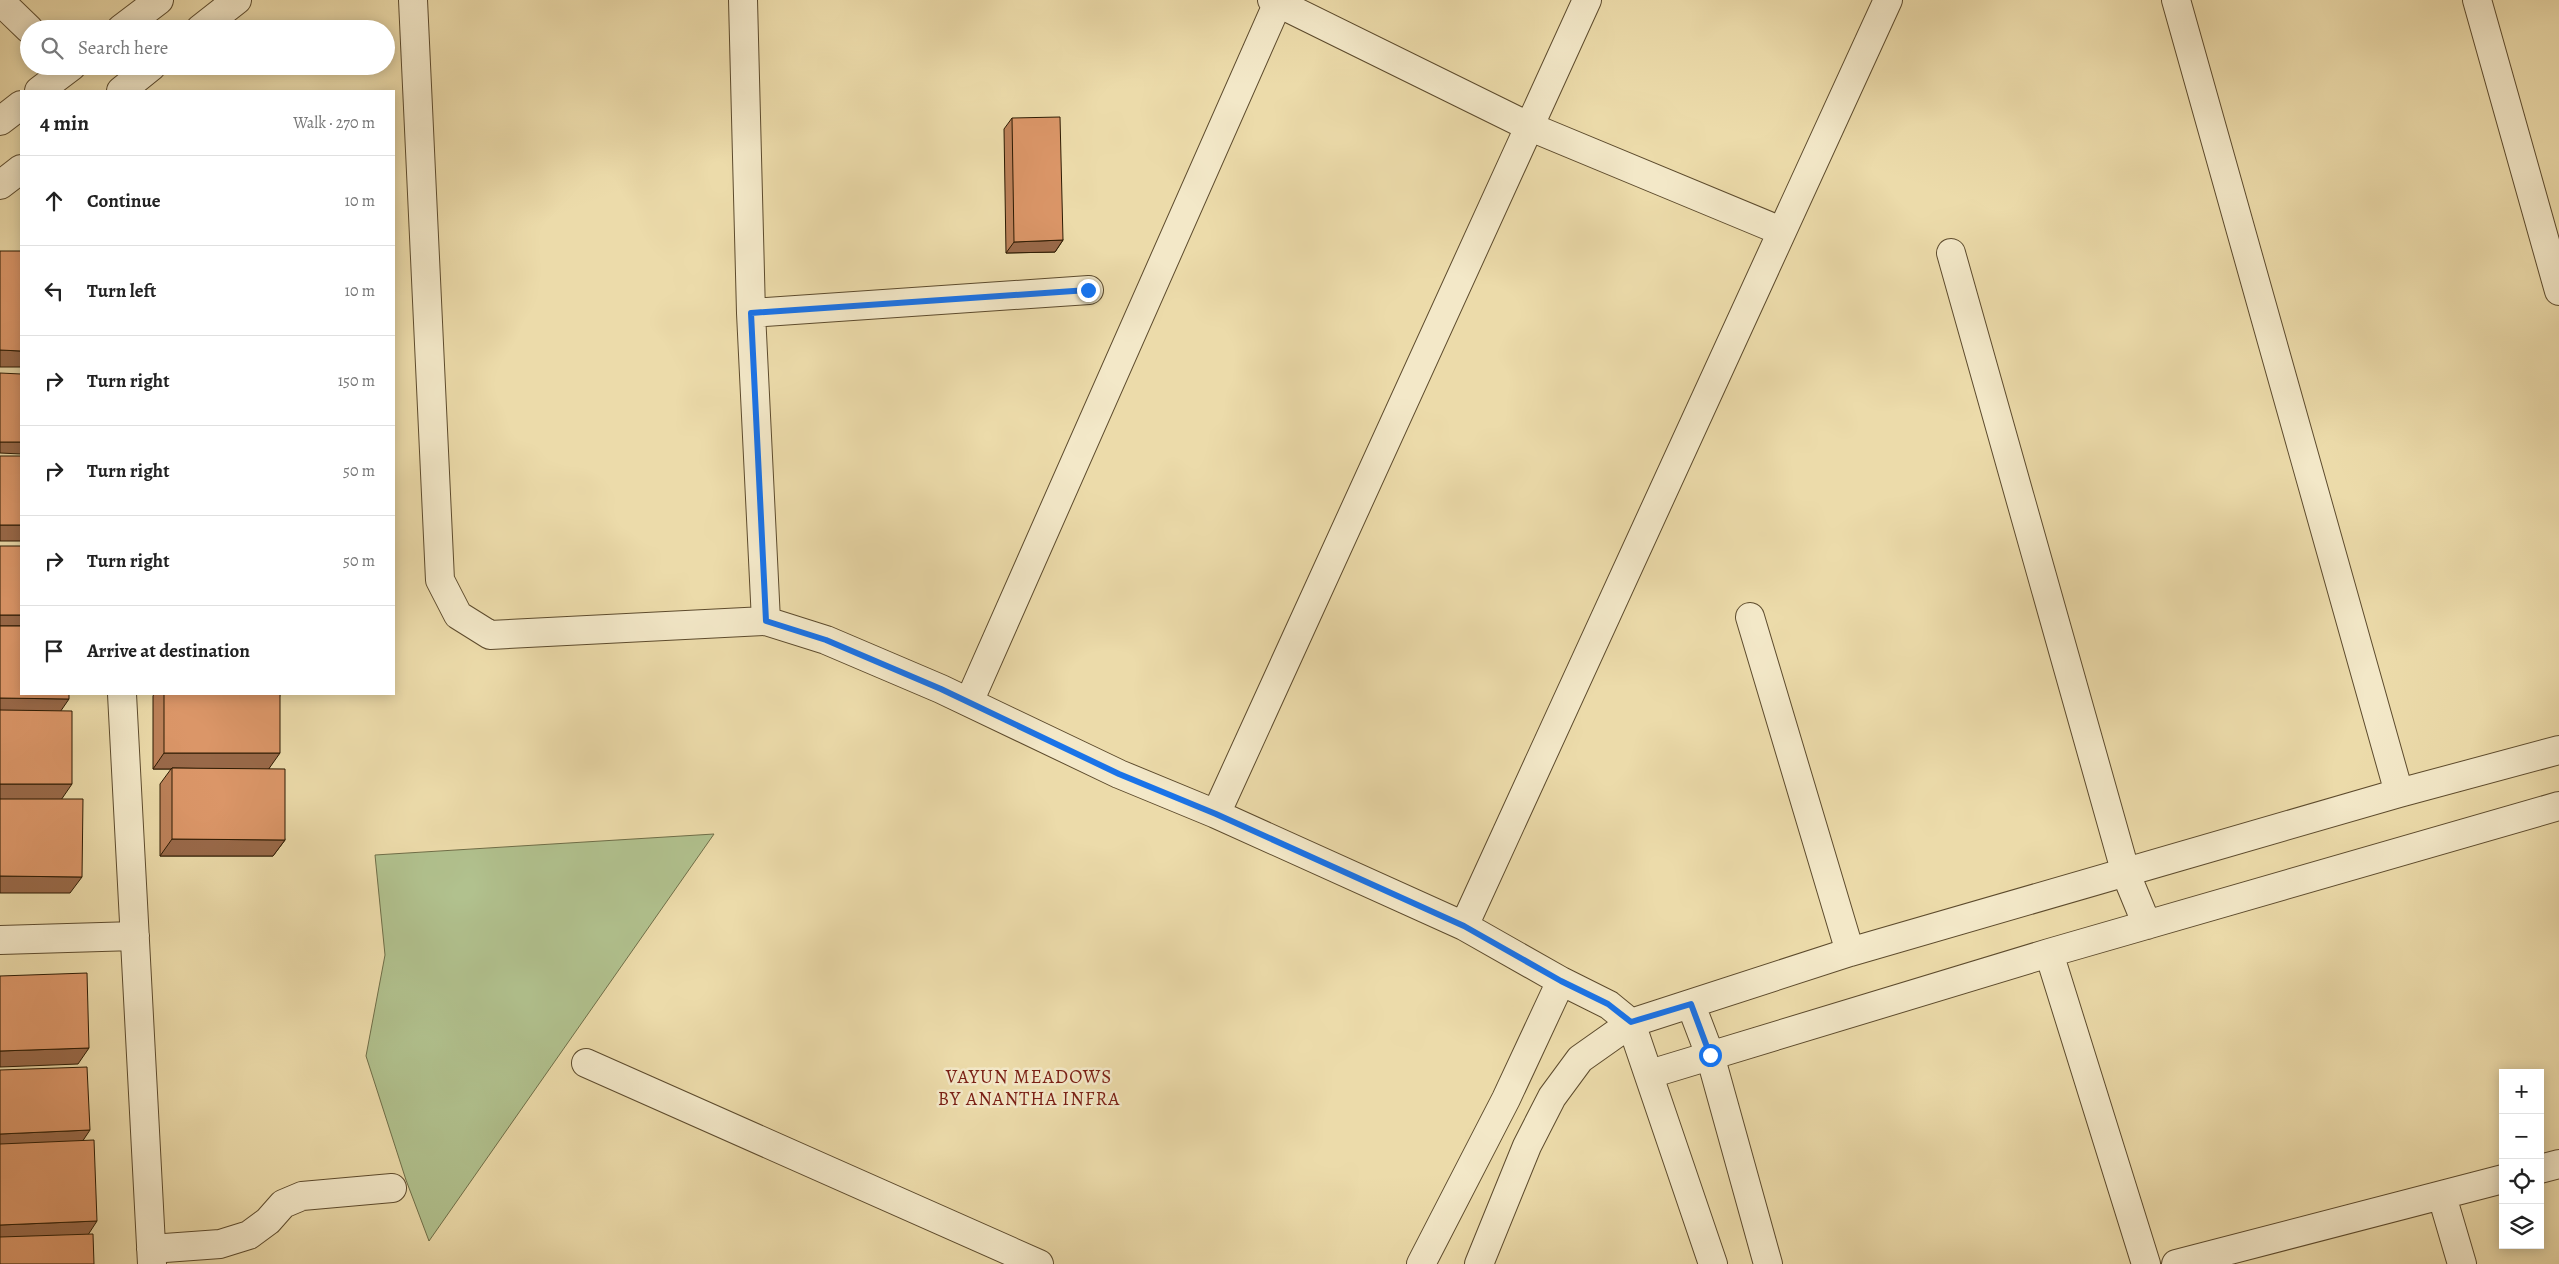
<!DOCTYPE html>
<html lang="en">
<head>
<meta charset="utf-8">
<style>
	body { margin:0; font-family:Alegreya,serif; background:#f2f2f2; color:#222 }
	.controls { position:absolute; right:15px; bottom:15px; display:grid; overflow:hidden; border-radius:0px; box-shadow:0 2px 12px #0003 }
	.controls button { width:45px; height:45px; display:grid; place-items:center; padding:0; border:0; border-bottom:1px solid #e0e0e0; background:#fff; color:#222; font:25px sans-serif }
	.stop { position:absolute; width:15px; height:15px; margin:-11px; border:4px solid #1a73e8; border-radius:50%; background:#fff }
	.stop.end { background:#1a73e8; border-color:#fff; box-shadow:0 1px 5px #0008 }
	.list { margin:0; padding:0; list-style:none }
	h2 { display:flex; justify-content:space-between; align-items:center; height:65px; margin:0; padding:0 20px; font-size:21px }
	h2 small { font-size:16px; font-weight:400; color:#767676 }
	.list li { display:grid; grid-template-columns:32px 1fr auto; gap:15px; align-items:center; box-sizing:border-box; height:90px; padding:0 20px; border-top:1px solid #e0e0e0 }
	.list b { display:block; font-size:19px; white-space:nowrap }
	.list em { font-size:16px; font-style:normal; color:#767676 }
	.icon { flex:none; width:28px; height:28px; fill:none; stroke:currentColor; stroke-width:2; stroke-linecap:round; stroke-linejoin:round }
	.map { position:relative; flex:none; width:2559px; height:1264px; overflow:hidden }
	.search { position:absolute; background:#fff; box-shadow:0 2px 12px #0003; left:20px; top:20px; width:375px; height:55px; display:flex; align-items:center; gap:12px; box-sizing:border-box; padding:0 18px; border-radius:28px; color:#767676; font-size:19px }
	.panel { position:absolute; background:#fff; box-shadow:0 2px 12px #0003; left:20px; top:90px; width:375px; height:605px; border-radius:0px }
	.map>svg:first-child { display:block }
	.green { fill:#b1c18e; stroke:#6f6e48 }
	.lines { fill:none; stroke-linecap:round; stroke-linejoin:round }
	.minor-casing { stroke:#5d4b2d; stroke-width:30 }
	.minor { stroke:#f3e8c8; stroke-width:28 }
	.wall { fill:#bc8159; stroke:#2d1b03 }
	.shaded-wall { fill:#996949; stroke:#2d1b03 }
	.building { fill:#db9668; stroke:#2d1b03 }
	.route { stroke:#1a73e8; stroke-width:6 }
	.labels { text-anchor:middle; stroke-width:5; stroke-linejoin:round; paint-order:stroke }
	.neighbourhood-label { font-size:19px; letter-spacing:1px; fill:#7a1f14; stroke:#f3e8c8 }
</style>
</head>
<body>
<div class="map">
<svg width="2559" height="1264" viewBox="0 0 2559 1264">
	<rect width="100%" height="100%" fill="#ecdbaa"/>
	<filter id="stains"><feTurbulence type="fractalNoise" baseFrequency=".004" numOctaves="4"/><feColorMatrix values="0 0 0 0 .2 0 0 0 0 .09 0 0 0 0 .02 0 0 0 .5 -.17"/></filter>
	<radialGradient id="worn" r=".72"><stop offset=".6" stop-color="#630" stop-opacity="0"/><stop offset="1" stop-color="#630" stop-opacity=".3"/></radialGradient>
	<!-- green -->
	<path class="green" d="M 714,834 L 429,1241 L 406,1180 L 366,1056 L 385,955 L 375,855 Z"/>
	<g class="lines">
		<defs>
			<path id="minor" d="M 413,0 L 440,580 L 458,615 L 490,635 L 766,621 L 751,313 L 743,0
				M 1272,0 L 1528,126 L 1781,231
				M 2176,0 L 2399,793
				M 2477,0 L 2559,291
				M 0,1 L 29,29
				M 121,29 L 159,0
				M 200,29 L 237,0
				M 39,91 L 72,66
				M 121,91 L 152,66
				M 0,121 L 21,105
				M 0,185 L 21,169
				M 1951,253 L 2126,874 L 2147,925
				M 751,313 L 1089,290
				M 1750,617 L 1850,952
				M 766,621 L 826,640 L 941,689 L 1119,774 L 1216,814 L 1464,926 L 1561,981 L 1609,1005 L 1631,1023 L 1713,1264
				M 122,694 L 152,1264
				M 969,702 L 1279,0
				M 1216,814 L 1587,0
				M 1464,926 L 1888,0
				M 0,940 L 135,936
				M 2049,953 L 2146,1264
				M 1691,1005 L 1710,1055 L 1768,1264
				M 586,1063 L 1039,1264
				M 1650,1074 L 2049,953 L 2559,806
				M 2540,1169 L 2559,1164
				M 2442,1196 L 2462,1264
				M 151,1249 L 220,1244 L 249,1235 L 268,1221 L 283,1204 L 302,1196 L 392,1188
				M 1421,1264 L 1506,1099 L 1561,981
				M 1479,1264 L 1527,1146 L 1552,1097 L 1580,1059 L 1631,1023 L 1850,952 L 2399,793 L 2559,750
				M 2176,1264 L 2503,1179"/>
		</defs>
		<!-- minor casing -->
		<use href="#minor" class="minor-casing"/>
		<!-- minor -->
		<use href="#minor" class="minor"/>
	</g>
	<!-- wall -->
	<path class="wall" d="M 1012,118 L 1063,240 L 1055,252 L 1006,253 L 1004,129 Z
		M 154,694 L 280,694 L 269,769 L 285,840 L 273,856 L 160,856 L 160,784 L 171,769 L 153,769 L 153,696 Z"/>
	<!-- shaded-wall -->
	<path class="shaded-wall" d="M 1063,240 L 1055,252 L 1006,253 L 1014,242 Z
		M 0,350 L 21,351 L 21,367 L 0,367 Z
		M 0,442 L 21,442 L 21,454 L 0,453 Z
		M 0,525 L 21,525 L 21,541 L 0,541 Z
		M 0,615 L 21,615 L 21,626 L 0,626 Z
		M 0,698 L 69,699 L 58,715 L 0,715 Z
		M 164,753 L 280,753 L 268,770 L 172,768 L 171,769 L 153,769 Z
		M 0,784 L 72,784 L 61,800 L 0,800 Z
		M 172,839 L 285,840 L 273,856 L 160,856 Z
		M 0,876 L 82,877 L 70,893 L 0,893 Z
		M 89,1048 L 78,1064 L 0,1067 L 0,1051 Z
		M 90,1130 L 82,1142 L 0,1145 L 0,1134 Z
		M 97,1221 L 86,1238 L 0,1241 L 0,1225 Z"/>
	<!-- building -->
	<path class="building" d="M 1060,117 L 1063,240 L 1014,242 L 1012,118 Z
		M 0,251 L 21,251 L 21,351 L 0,350 Z
		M 0,373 L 21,374 L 21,442 L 0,442 Z
		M 0,456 L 21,456 L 21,525 L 0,525 Z
		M 0,546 L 21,546 L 21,615 L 0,615 Z
		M 0,626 L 21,626 L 21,694 L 69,694 L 69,699 L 0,698 Z
		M 164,694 L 280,694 L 280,753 L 164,753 Z
		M 0,710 L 72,711 L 72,784 L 0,784 Z
		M 172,768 L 285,769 L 285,840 L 172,839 Z
		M 0,799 L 83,799 L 82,877 L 0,876 Z
		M 87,973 L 89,1048 L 0,1051 L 0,976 Z
		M 87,1067 L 90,1130 L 0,1134 L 0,1070 Z
		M 94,1140 L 97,1221 L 0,1225 L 0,1144 Z
		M 93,1234 L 94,1264 L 0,1264 L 0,1237 Z"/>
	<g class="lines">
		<!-- route -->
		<path class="route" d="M 1088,290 L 751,313 L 766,621 L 826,640 L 941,689 L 1119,774 L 1216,814 L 1464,926 L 1561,981 L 1608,1004 L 1631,1022 L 1691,1004 L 1710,1055"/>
	</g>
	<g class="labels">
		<!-- neighbourhood labels -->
		<g class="neighbourhood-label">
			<text x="1029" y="1083">VAYUN MEADOWS<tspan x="1029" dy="22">BY ANANTHA INFRA</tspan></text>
		</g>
	</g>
	<rect width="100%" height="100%" filter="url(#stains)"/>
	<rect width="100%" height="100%" fill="url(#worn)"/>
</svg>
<div class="controls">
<button>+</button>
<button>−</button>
<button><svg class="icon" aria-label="locate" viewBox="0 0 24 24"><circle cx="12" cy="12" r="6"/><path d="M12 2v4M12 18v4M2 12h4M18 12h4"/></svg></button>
<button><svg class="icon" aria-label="layers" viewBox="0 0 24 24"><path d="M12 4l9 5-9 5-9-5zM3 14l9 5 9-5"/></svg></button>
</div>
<div class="stop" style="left:1710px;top:1055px"></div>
<div class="stop end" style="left:1088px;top:290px"></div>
<div class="search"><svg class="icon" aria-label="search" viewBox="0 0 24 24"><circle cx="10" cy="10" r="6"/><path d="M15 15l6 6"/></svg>Search here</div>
<section class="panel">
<h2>4 min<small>Walk · 270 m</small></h2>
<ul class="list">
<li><svg class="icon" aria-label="ahead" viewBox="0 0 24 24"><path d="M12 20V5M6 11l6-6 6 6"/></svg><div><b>Continue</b></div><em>10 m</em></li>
<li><svg class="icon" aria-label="left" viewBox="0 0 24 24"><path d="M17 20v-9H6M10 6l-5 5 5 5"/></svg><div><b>Turn left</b></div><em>10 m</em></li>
<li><svg class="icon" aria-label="right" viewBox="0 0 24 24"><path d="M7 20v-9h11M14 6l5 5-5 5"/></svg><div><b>Turn right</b></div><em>150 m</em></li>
<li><svg class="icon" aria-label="right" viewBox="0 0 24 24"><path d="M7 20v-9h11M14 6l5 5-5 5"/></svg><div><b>Turn right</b></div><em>50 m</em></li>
<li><svg class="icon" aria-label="right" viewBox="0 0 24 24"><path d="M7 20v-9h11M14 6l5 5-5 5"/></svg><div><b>Turn right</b></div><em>50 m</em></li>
<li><svg class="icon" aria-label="arrive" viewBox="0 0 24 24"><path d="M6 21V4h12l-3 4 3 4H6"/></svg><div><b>Arrive at destination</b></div></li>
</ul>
</section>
</div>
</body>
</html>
